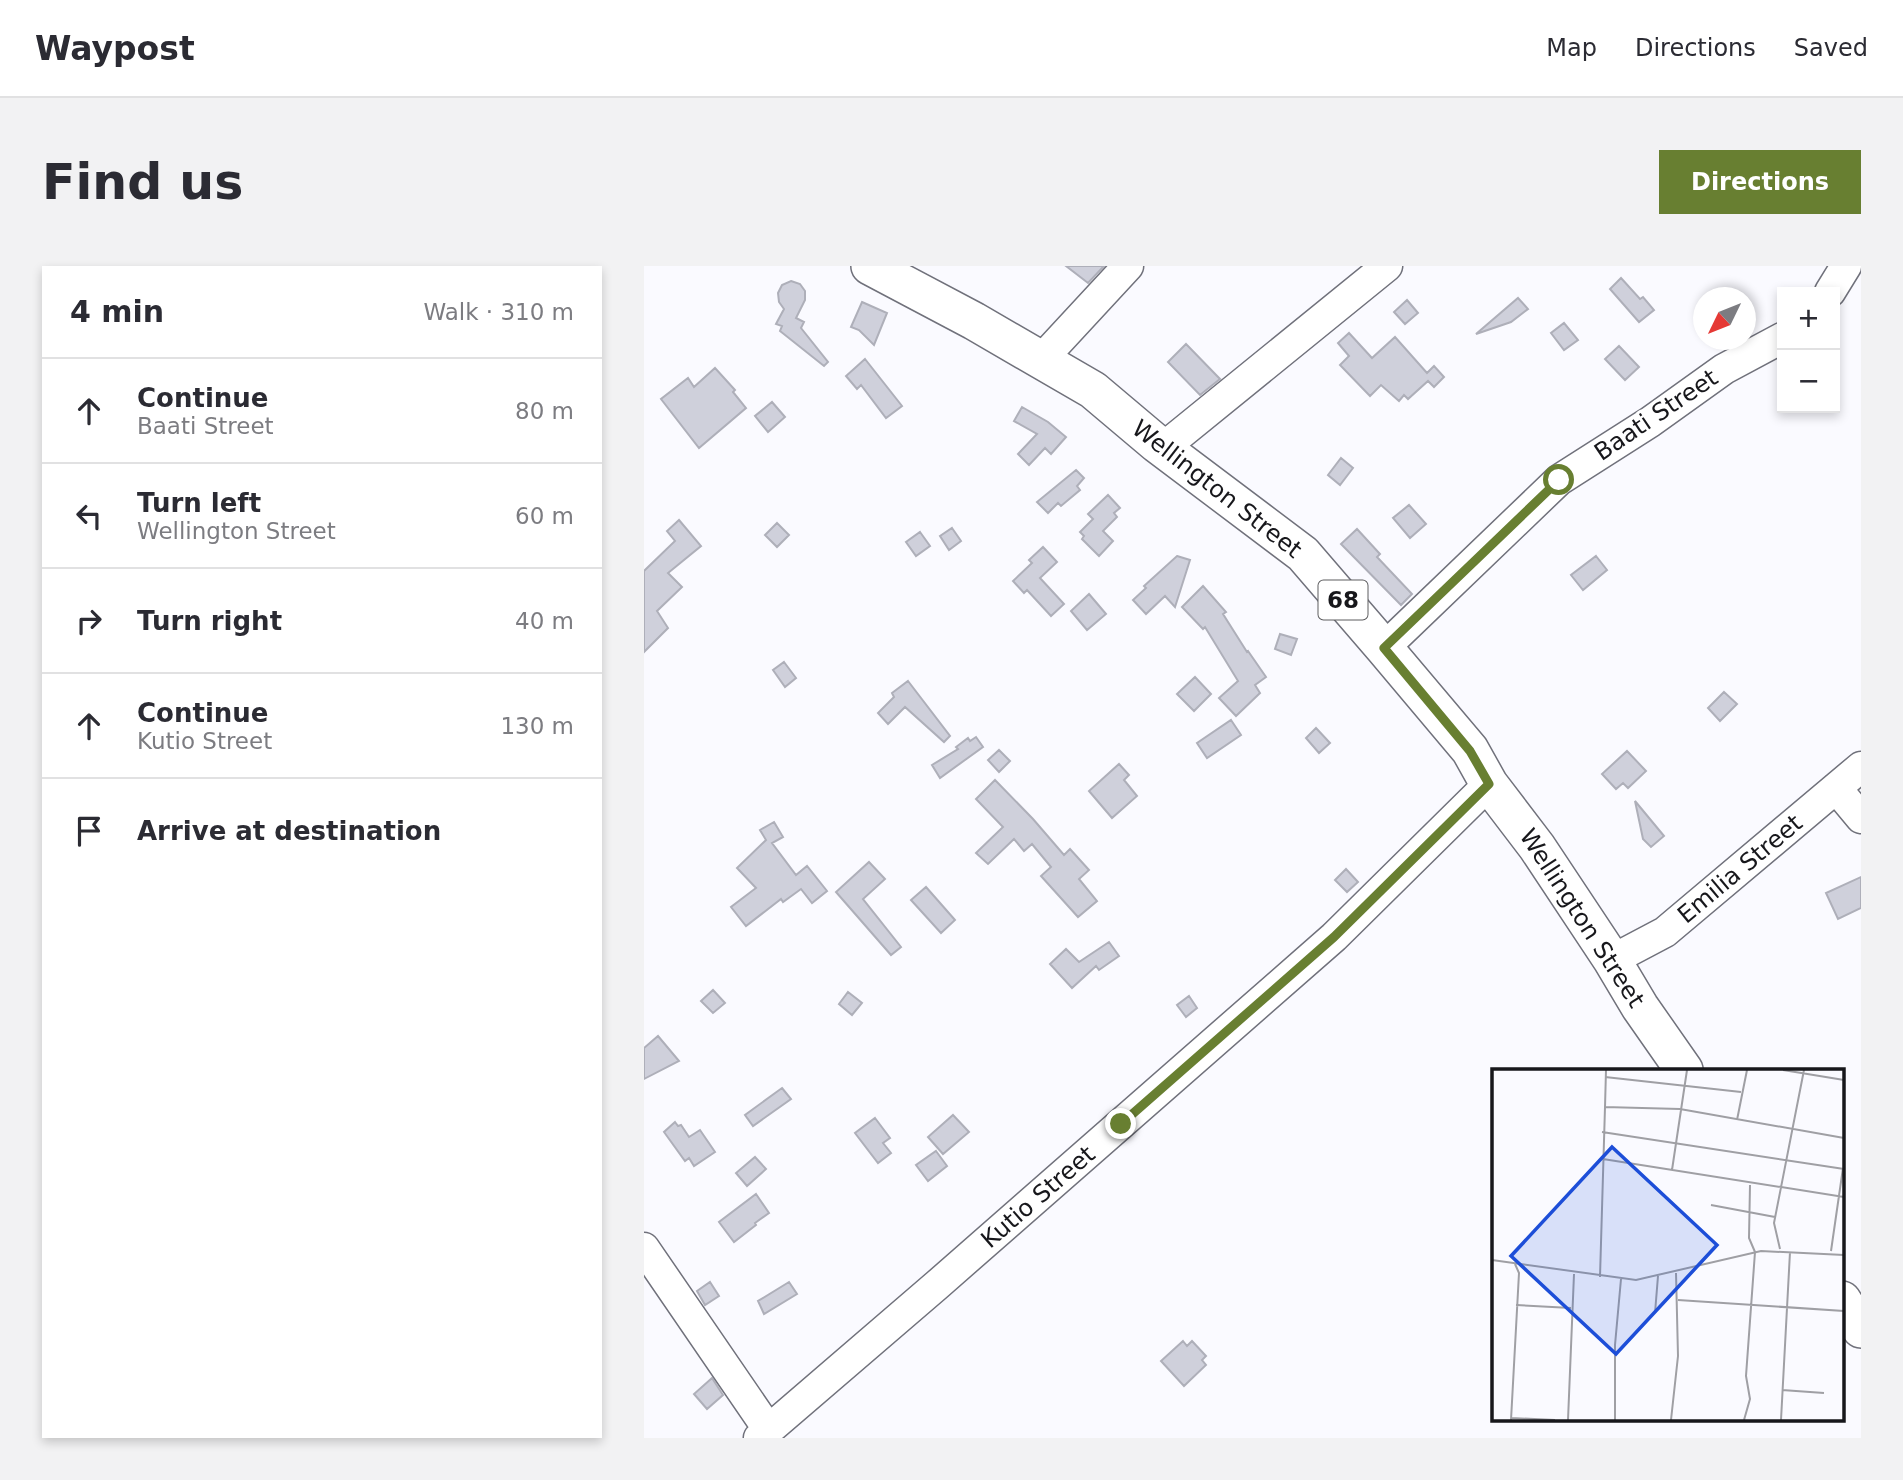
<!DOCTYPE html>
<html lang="en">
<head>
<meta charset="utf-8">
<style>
	body { margin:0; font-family:"DejaVu Sans",sans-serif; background:#f2f2f3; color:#2b2b33 }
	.controls { position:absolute; right:21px; top:21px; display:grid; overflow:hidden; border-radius:0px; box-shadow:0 4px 10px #0003 }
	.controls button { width:63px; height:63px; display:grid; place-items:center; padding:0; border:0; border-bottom:2px solid #e1e1e2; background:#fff; color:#2b2b33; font:35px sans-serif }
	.compass { position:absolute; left:1049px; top:21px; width:63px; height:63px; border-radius:50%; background:#fff; box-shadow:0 4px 10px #0003; rotate:227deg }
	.stop { position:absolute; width:21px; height:21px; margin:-16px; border:5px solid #687f31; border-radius:50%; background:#fff }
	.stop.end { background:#687f31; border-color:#fff; box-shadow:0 2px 7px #0008 }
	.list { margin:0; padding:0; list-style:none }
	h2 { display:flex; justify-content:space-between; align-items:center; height:91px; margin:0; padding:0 28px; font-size:30px }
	h2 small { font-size:23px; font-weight:400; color:#7c7c81 }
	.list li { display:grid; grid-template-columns:46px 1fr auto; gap:21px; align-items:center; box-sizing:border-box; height:105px; padding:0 28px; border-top:2px solid #e1e1e2 }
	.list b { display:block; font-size:26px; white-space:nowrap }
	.list p { margin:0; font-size:23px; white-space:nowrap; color:#7c7c81 }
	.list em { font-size:23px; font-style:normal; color:#7c7c81 }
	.icon { flex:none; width:38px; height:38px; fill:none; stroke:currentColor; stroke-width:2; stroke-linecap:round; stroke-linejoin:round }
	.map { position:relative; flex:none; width:1217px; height:1172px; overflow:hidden; border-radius:0px }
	header { display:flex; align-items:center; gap:42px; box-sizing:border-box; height:98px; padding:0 35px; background:#fff; border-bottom:2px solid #e1e1e2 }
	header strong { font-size:33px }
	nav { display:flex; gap:38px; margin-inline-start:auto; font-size:24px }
	.intro { display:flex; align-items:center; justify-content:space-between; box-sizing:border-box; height:168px; padding:0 42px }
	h1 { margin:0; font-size:49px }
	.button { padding:18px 32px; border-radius:0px; background:#687f31; color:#fff; font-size:24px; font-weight:700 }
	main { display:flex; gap:42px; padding:0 42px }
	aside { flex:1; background:#fff; border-radius:0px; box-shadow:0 4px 10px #0003 }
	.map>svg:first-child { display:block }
	.building { fill:#cfd0db; stroke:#aeafb9; stroke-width:2 }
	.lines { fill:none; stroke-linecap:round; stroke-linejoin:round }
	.minor-casing { stroke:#70717b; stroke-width:33 }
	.major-casing { stroke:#70717b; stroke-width:40 }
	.minor { stroke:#fff; stroke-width:30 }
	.major { stroke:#fff; stroke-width:37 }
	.route { stroke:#687f31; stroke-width:9 }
	.labels { text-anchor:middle; stroke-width:6; stroke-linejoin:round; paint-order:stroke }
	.shield { fill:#fff; stroke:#5d5d5f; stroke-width:2 }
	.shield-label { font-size:23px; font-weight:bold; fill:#17171b }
	.street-label { font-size:24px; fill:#17171b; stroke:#fff }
	.inset-road { fill:none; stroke:#9f9fa4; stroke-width:2 }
	.view { fill:#1d4ed8; fill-opacity:0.15; stroke:#1d4ed8; stroke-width:3.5 }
	.inset-edge { fill:none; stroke:#17171b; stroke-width:3.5 }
</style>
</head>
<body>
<header>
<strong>Waypost</strong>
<nav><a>Map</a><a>Directions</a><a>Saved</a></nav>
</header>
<div class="intro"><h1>Find us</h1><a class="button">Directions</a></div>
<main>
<aside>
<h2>4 min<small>Walk · 310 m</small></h2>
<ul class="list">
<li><svg class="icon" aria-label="ahead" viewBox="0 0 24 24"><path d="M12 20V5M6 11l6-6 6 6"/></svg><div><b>Continue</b><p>Baati Street</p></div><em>80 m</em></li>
<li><svg class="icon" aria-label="left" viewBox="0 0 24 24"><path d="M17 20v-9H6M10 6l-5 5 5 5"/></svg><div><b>Turn left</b><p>Wellington Street</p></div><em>60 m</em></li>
<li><svg class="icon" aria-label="right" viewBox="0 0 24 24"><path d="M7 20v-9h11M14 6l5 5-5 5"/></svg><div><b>Turn right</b></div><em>40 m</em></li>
<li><svg class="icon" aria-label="ahead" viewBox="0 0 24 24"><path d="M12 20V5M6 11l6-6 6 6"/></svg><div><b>Continue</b><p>Kutio Street</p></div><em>130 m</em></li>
<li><svg class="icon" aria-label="arrive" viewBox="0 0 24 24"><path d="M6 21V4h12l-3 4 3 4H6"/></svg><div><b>Arrive at destination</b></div></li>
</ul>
</aside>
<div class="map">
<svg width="1217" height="1172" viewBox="0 0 1217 1172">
	<rect width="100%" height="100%" fill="#fafaff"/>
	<!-- building -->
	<path class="building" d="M 422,0 L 460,0 L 444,17 Z
		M 977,12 L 996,33 L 999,31 L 1010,44 L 995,56 L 966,23 Z
		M 147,15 L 156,18 L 161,25 L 161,34 L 152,52 L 160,56 L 157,62 L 184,96 L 180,100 L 136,65 L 138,60 L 132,58 L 140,43 L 135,36 L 134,27 L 138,19 Z
		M 874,32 L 884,43 L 867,56 L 832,68 Z
		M 763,34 L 774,47 L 761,58 L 750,46 Z
		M 218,36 L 243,47 L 230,79 L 215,64 L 207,61 Z
		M 920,57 L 934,74 L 920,84 L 907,67 Z
		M 705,67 L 728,92 L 751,71 L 783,107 L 790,100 L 800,111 L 790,121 L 784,115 L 764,133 L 760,129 L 755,135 L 737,119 L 726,130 L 696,99 L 705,90 L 694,77 Z
		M 542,78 L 576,113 L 556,129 L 524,96 Z
		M 975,80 L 995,101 L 981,114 L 961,93 Z
		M 221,93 L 258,140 L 242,152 L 217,119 L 213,123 L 202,110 Z
		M 71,102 L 91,124 L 89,126 L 102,142 L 55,182 L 17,133 L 44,112 L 50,121 Z
		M 128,136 L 141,151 L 124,166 L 111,150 Z
		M 378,141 L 404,156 L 422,171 L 407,188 L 401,182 L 385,199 L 374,188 L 393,168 L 370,155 Z
		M 697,192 L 709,202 L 696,219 L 684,209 Z
		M 432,204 L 440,212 L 433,220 L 436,224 L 417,240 L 414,237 L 404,247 L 393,236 Z
		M 464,229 L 476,242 L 470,247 L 473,251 L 459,265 L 469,275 L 455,290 L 438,273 L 440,270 L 436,266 L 449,253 L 444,248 Z
		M 765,239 L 782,258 L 766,272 L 749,252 Z
		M 35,254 L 57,280 L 24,307 L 38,321 L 13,345 L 24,362 L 0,386 L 0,305 L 31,275 L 23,265 Z
		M 133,257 L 145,269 L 133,281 L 121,269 Z
		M 308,262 L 317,275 L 305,284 L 296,270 Z
		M 713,263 L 736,288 L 733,291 L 768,328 L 757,339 L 697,278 Z
		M 276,266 L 286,280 L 272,290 L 262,276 Z
		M 399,281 L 413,296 L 396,312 L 420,338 L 407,350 L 383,324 L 380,327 L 369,315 L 388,297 L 385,294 Z
		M 533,290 L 546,294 L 531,341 L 521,330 L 502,348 L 489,334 L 502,322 L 500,320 Z
		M 952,290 L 963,304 L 939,324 L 927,309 Z
		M 559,320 L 582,346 L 579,348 L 603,386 L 604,385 L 622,411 L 611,419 L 616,427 L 592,450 L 575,432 L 594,415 L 561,361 L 559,363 L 538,341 Z
		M 445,328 L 462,348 L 443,364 L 427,345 Z
		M 636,368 L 653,373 L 647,389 L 631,383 Z
		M 140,396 L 152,412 L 141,421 L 129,404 Z
		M 551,411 L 567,428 L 550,445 L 533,428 Z
		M 264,415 L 306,470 L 300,476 L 261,441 L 244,458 L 234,447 L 250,431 L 248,427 Z
		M 1080,426 L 1093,438 L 1076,455 L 1064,442 Z
		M 587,454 L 597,469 L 563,492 L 553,477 Z
		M 672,462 L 686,477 L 675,487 L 662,472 Z
		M 332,471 L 339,481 L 296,512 L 288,499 L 314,483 L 312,481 L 324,472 L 326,475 Z
		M 355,484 L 366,495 L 355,506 L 344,494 Z
		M 983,485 L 1002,505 L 984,522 L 979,517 L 972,523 L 958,508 Z
		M 475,498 L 485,509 L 480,514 L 493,530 L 468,552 L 445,525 Z
		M 351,514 L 389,553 L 420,589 L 426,583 L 445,604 L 435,613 L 453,635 L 434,651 L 397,610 L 407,601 L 388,578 L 380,585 L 370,573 L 344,598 L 332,587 L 359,561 L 332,533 Z
		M 991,535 L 1020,570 L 1007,581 L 999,573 Z
		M 130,556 L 139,571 L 128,577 L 152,609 L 163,600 L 183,625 L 168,637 L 157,623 L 139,636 L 137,633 L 102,660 L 87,641 L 112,622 L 93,602 L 122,574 L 116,564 Z
		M 225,596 L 241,613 L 219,633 L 257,681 L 247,689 L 192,626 Z
		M 702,603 L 714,616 L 703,626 L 691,614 Z
		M 1217,611 L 1217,642 L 1194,653 L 1182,627 Z
		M 282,621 L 311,654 L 297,667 L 267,634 Z
		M 465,676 L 475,690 L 455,704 L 452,700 L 428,722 L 406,698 L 422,683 L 435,696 Z
		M 69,724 L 81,737 L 69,747 L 57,735 Z
		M 204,726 L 218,737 L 208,749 L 195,738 Z
		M 545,730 L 553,742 L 542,751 L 533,739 Z
		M 14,770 L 35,795 L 0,813 L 0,782 Z
		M 138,822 L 147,833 L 109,860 L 101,849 Z
		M 309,849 L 325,866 L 299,888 L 284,871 Z
		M 231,852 L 246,872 L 239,877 L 247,887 L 234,897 L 211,867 Z
		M 31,856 L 34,860 L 37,859 L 45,871 L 56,864 L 71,886 L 50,900 L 45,892 L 41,895 L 20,866 Z
		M 292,885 L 303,900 L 284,915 L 272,899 Z
		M 111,891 L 122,903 L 103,920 L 92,907 Z
		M 112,928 L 125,947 L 111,957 L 112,959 L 90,976 L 75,956 Z
		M 66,1016 L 75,1030 L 61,1039 L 53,1025 Z
		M 145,1016 L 153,1028 L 120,1048 L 114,1035 Z
		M 539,1075 L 543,1080 L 548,1075 L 562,1090 L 558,1094 L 562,1099 L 540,1120 L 517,1095 Z
		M 68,1112 L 79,1129 L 63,1143 L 50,1128 Z"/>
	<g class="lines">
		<defs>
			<path id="minor" d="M 1186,26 L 1202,0
				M 397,94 L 484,0
				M 519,182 L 743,0
				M 740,382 L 915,214 L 1006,156 L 1080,103 L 1138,72
				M 1192,522 L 1217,552
				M 968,694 L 1021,666 L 1217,501
				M 0,982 L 124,1163
				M 115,1172 L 293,1019 L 690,671 L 845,518"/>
			<path id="major" d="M 226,0 L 330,55 L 449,124 L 513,178 L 659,288 L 740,382 L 826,484 L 845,518 L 893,581 L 968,694 L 996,741 L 1040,804
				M 1198,1034 L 1217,1063"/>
		</defs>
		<!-- minor casing -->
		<use href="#minor" class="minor-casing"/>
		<!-- major casing -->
		<use href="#major" class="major-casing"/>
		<!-- minor -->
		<use href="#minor" class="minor"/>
		<!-- major -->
		<use href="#major" class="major"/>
	</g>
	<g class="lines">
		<!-- route -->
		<path class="route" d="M 477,858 L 690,671 L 845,518 L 826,485 L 740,382 L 915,214"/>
	</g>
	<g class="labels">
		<!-- shield labels -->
		<rect class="shield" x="674.5" y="314.5" width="49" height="39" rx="5"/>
		<g class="shield-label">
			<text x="699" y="342">68</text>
		</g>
		<!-- street labels -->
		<g class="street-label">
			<text transform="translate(1012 149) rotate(-34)" y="8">Baati Street</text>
			<text transform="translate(573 223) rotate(38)" y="8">Wellington Street</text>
			<text transform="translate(1096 603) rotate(-40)" y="8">Emilia Street</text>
			<text transform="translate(938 652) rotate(57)" y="8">Wellington Street</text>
			<text transform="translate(394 931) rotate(-41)" y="8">Kutio Street</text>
		</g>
	</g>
	<!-- overview -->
	<g transform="translate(848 803)">
		<rect width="352" height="352" fill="#fafaff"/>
		<path class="inset-road" d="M 291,1 L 352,11M 113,8 L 249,23M 113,38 L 114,1M 245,51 L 255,1M 110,63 L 352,100M 111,90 L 352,128M 180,101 L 195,1M 219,136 L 283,148M 288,180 L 282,154 L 312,1M 339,182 L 351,99M 0,191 L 144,211 L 269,182 L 352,186M 108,208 L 113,38 L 188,40 L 352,69M 186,231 L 352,242M 24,236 L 79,239M 163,244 L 166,207M 290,321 L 332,324M 19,349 L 63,351M 19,351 L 27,204 L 23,195M 76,351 L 82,205M 123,351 L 123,276 L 129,210M 179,351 L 186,287 L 184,204M 252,351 L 258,330 L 254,307 L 263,183 L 257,169 L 258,116M 289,351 L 298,183"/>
		<path class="view" d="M 120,78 L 225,176 L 124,285 L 19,187 Z"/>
		<rect width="352" height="352" class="inset-edge"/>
	</g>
</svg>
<div class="controls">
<button>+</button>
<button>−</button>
</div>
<svg class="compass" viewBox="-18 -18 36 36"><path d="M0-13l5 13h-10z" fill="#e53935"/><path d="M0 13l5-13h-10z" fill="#7c7c81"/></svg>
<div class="stop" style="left:915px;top:214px"></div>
<div class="stop end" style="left:477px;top:858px"></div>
</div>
</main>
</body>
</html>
